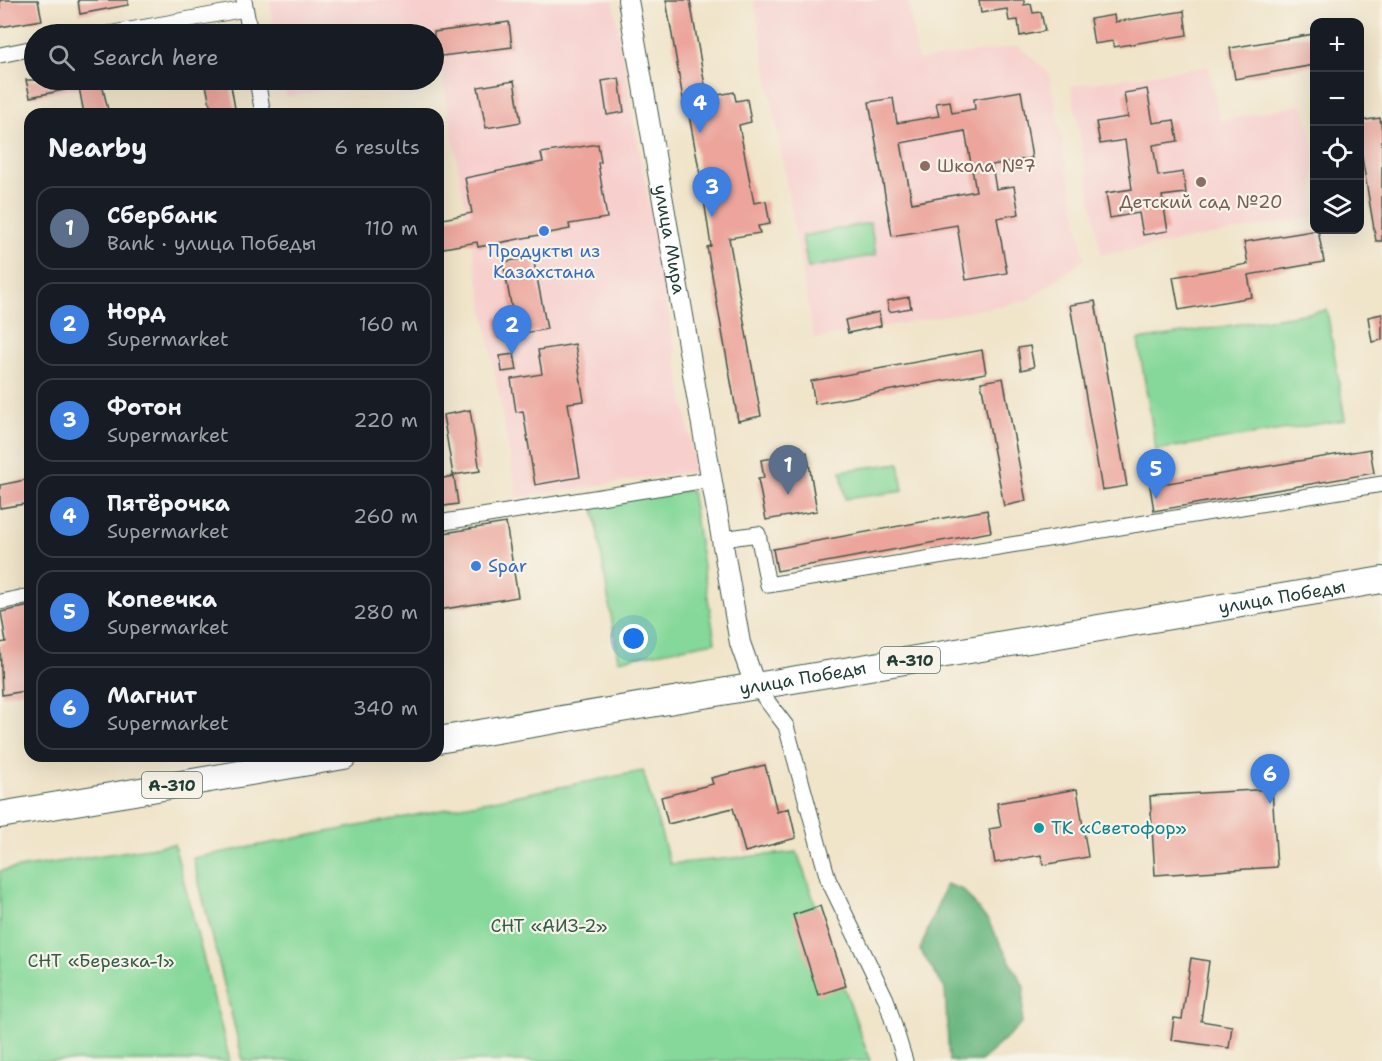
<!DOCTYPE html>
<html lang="en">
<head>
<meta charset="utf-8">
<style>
	body { margin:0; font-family:"Shantell Sans",sans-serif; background:#242831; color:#f1f3f6 }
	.controls { position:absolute; right:18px; top:18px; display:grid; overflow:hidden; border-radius:12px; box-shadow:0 6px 24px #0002 }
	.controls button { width:54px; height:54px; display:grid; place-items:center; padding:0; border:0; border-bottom:2px solid #363941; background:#171b24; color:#f1f3f6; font:30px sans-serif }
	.you { position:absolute; left:634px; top:639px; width:21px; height:21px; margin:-15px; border:4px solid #fff; border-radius:50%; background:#1a73e8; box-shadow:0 0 0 9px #1a73e833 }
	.badge { display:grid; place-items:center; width:39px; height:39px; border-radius:50%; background:#d690ce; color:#fff; font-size:20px; font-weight:700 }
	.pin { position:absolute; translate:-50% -50px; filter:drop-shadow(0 2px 3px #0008) }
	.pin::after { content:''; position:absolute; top:32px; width:21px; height:18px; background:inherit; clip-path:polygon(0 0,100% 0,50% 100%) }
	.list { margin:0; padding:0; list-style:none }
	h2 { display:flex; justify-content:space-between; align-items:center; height:78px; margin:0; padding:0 24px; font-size:26px }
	h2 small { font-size:20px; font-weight:400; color:#9ea1a6 }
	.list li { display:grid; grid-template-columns:39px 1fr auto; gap:18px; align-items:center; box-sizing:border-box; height:84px; margin:0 12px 12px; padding:0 12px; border:2px solid #363941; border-radius:18px }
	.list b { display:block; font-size:22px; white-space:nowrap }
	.list p { margin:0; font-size:20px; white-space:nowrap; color:#9ea1a6 }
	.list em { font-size:20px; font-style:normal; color:#9ea1a6 }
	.icon { flex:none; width:33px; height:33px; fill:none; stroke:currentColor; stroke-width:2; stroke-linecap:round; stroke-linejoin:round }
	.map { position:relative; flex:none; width:1382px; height:1061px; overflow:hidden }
	.search { position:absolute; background:#171b24; box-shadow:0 6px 24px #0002; left:24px; top:24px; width:420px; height:66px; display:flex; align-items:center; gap:15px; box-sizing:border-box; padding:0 21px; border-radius:33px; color:#9ea1a6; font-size:22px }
	.panel { position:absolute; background:#171b24; box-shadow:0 6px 24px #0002; left:24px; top:108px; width:420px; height:654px; border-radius:18px }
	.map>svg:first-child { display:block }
	.built { fill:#f7d0ce }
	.green { fill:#85d899; stroke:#528a66; stroke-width:1.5 }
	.forest { fill:#6cb881; stroke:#467a5a; stroke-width:1.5 }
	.building { fill:#eca49b; fill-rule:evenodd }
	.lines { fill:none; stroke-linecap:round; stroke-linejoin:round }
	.minor-casing { stroke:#3e564a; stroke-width:17 }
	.tertiary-casing { stroke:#3e564a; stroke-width:22 }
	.trunk-casing { stroke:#3e564a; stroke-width:28 }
	.minor { stroke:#fff; stroke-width:15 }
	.tertiary { stroke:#fff; stroke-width:20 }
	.trunk { stroke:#fff; stroke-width:26 }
	.education-dot { fill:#8d6e63; stroke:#f7f3e8; stroke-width:2 }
	.shop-dot { fill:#3f7fe0; stroke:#f7f3e8; stroke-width:2 }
	.culture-dot { fill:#0f9aa8; stroke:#f7f3e8; stroke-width:2 }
	.labels { text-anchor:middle; stroke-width:4.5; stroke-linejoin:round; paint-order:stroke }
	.shield { fill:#f7f3e8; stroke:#60746a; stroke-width:1.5 }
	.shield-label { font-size:16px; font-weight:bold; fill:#1f3d34 }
	.education-label { font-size:18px; fill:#785e54; stroke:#f7f3e8; text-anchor:start }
	.street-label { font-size:18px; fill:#1f3d34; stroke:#f7f3e8 }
	.shop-label { font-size:18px; fill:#366cbe; stroke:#f7f3e8 }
	.culture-label { font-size:18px; fill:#0d838f; stroke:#f7f3e8; text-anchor:start }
	.park-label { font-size:18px; fill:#335c48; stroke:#f7f3e8 }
</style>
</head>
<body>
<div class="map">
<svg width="1382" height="1061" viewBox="0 0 1382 1061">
	<rect width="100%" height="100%" fill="#f7f3e8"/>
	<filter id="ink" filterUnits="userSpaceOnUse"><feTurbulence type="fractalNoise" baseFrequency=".0167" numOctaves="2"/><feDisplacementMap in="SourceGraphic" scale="12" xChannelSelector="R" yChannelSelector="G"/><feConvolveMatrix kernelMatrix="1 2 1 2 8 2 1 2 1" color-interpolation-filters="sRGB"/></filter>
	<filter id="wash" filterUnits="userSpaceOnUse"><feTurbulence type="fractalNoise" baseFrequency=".008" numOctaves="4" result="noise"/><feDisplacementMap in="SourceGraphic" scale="24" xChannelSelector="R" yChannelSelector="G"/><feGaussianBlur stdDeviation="1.35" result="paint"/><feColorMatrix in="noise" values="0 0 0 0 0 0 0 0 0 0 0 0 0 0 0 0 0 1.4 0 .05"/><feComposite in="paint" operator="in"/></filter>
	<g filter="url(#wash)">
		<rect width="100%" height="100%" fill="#f0e4c9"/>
		<!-- built -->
		<path class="built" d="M 269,0 L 613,0 L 696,471 L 517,497 L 441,70 L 434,71 L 434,34 L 275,34 Z
			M 754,0 L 908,0 L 918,60 L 1018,46 L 1049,73 L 1085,259 L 1027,301 L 814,339 Z
			M 1209,66 L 1220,121 L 1304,104 L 1314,147 L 1314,217 L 1101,255 L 1071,86 Z
			M 283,80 L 384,80 L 286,97 Z"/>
		<!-- green -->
		<path class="green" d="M 870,223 L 876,255 L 808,268 L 802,236 Z
			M 1327,310 L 1345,420 L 1156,450 L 1138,340 Z
			M 899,463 L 903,491 L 845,499 L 841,471 Z
			M 691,490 L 715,642 L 618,660 L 593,502 Z
			M 643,771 L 670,864 L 797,852 L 870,1061 L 243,1061 L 193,858 Z
			M 174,844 L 230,1061 L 0,1061 L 0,871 Z"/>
		<!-- forest -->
		<path class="forest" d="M 946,884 L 963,890 L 988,921 L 1024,987 L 1022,1023 L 981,1061 L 949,1061 L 945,989 L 920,950 Z"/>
		<g id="blocks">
			<!-- building -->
			<path class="building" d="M 0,0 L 38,0 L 42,20 L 0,27 Z
				M 78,0 L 128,0 L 128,5 L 80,14 Z
				M 666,0 L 690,0 L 707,97 L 734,92 L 736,101 L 747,99 L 751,122 L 739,125 L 754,203 L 766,201 L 770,224 L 758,226 L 760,233 L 729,238 L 761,416 L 738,421 L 707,247 L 711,246 L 701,180 L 686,99 L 683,99 Z
				M 979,0 L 1024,0 L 1024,5 L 1031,4 L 1033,13 L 1041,12 L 1045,31 L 1020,36 L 1018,20 L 1009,21 L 1007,9 L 981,13 Z
				M 1184,11 L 1187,35 L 1114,47 L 1113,41 L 1094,44 L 1090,19 L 1114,15 L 1115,22 Z
				M 509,22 L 512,47 L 434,57 L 434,32 Z
				M 1314,34 L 1314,65 L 1235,79 L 1230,48 Z
				M 619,78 L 624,112 L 607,115 L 602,81 Z
				M 26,80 L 101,80 L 109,114 L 84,114 L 79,87 L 30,97 Z
				M 205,80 L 230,80 L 236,114 L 212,114 Z
				M 514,81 L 521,122 L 486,128 L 478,87 Z
				M 1147,89 L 1153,123 L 1174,120 L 1178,141 L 1153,145 L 1158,176 L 1183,172 L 1186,193 L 1162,196 L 1168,231 L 1143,235 L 1139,213 L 1110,218 L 1106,193 L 1132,189 L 1125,140 L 1100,144 L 1096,122 L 1128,117 L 1124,93 Z
				M 1021,91 L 1032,158 L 992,165 L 996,189 L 1014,186 L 1019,214 L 997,218 L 1007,273 L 966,280 L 957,225 L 892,236 L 869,102 L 893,98 L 897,123 L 939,116 L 936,103 L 950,101 L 952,113 L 975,109 L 974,99 ZM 965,131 L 976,191 L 912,203 L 901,143 Z
				M 1380,118 L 1382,131 L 1382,241 L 1376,241 L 1359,139 L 1359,121 Z
				M 598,144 L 601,162 L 598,163 L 607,218 L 569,224 L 570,229 L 478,247 L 477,242 L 438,249 L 438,220 L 472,213 L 465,178 L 543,162 L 541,153 Z
				M 1318,230 L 1324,262 L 1248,275 L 1252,297 L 1179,310 L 1173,277 L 1248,264 L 1244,242 Z
				M 533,257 L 547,329 L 499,338 L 495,318 L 513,315 L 503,262 Z
				M 909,297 L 911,308 L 889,312 L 887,301 Z
				M 1095,301 L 1127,486 L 1102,490 L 1070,305 Z
				M 879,312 L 881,326 L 848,333 L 845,320 Z
				M 1382,314 L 1382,340 L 1372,342 L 1368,317 Z
				M 575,344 L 584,401 L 568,403 L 580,477 L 535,485 L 523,411 L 516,412 L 511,379 L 542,374 L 538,350 Z
				M 1030,346 L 1034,367 L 1021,370 L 1018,348 Z
				M 982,350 L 986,373 L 815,404 L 811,381 Z
				M 514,354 L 517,370 L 502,372 L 500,356 Z
				M 1003,378 L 1026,501 L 1004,506 L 981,382 Z
				M 470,410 L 480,471 L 453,475 L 443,415 Z
				M 1370,449 L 1374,473 L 1154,511 L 1150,486 Z
				M 807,452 L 817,511 L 766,520 L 758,479 L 764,478 L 761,460 Z
				M 454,476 L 458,504 L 438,507 L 438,479 Z
				M 30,479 L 30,503 L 0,508 L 0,485 Z
				M 987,510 L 991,532 L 777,571 L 773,549 Z
				M 506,523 L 518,597 L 438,610 L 438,534 Z
				M 30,606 L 30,690 L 2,695 L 0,643 L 6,642 L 1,612 Z
				M 765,765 L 777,812 L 789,808 L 796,838 L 745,852 L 733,808 L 668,824 L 661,797 L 713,784 L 711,778 Z
				M 1077,789 L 1088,857 L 1043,865 L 1041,855 L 995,863 L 989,829 L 1001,827 L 997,803 Z
				M 1272,789 L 1277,867 L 1155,875 L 1150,796 Z
				M 820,906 L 846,986 L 818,995 L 793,915 Z
				M 1191,958 L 1209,961 L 1201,1021 L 1232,1026 L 1229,1048 L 1171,1040 L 1174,1018 L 1182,1019 Z"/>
		</g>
	</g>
	<g filter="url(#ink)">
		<use href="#blocks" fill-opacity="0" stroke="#3e564a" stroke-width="1.5"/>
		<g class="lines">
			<defs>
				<path id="minor" d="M 244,0 L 250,34
					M 108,34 L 245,9
					M 0,55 L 34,48
					M 257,80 L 263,114
					M 438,523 L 713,479
					M 723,539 L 758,534 L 768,585 L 1382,484
					M 0,602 L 30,596
					M 755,685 L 786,726 L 828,879 L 886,999 L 905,1061"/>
				<g id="tertiary">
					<path id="s1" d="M 628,0 L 740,643 L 755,685"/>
				</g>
				<g id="trunk">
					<path id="s2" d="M 438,740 L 1382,580"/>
					<path d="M 0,815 L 344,756"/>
				</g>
			</defs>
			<!-- minor casing -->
			<use href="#minor" class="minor-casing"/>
			<!-- tertiary casing -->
			<use href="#tertiary" class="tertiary-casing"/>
			<!-- trunk casing -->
			<use href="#trunk" class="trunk-casing"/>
			<!-- minor -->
			<use href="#minor" class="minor"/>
			<!-- tertiary -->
			<use href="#tertiary" class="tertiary"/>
			<!-- trunk -->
			<use href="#trunk" class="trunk"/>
		</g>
	</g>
	<!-- markers -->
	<g class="education-dot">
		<circle cx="925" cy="166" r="6"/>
		<circle cx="1201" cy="182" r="6"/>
	</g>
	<g class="shop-dot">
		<circle cx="544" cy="231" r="6"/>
		<circle cx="476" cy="566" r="6"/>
	</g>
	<circle class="culture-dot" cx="1039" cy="828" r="6"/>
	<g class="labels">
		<!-- shield labels -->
		<g class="shield">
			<rect x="880" y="647" width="60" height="26" rx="4.5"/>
			<rect x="142" y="772" width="60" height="26" rx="4.5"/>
		</g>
		<g class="shield-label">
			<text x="910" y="666">А-310</text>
			<text x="172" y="791">А-310</text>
		</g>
		<!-- education labels -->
		<g class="education-label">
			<text x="937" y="172">Школа №7</text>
			<text x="1201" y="208" text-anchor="middle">Детский сад №20</text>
		</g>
		<!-- street labels -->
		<g class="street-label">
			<text dy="6" stroke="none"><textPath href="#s1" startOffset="243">улица Мира</textPath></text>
			<text dy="6" stroke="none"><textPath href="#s2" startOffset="856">улица Победы</textPath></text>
			<text dy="6" stroke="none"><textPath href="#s2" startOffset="370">улица Победы</textPath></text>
		</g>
		<!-- shop labels -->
		<g class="shop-label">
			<text x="544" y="257">Продукты из<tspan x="544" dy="21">Казахстана</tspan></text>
			<text x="488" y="572" text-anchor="start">Spar</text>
		</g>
		<!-- culture labels -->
		<g class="culture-label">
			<text x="1051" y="834">ТК «Светофор»</text>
		</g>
		<!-- park labels -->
		<g class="park-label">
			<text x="549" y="932">СНТ «АИЗ-2»</text>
			<text x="101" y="967">СНТ «Березка-1»</text>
		</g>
	</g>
</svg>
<div class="controls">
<button>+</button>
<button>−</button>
<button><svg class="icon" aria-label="locate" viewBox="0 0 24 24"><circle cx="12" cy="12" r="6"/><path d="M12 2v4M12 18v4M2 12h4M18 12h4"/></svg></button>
<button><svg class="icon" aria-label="layers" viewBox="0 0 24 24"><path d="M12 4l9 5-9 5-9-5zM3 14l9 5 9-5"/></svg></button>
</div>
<div class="you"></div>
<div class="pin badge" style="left:788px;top:495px;background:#5c6f8a">1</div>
<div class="pin badge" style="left:512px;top:355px;background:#3f7fe0">2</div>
<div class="pin badge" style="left:712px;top:217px;background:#3f7fe0">3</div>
<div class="pin badge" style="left:700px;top:133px;background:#3f7fe0">4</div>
<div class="pin badge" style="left:1156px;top:499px;background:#3f7fe0">5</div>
<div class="pin badge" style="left:1270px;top:804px;background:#3f7fe0">6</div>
<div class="search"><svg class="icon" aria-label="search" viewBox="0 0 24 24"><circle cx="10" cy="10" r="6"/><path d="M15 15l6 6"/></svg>Search here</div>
<section class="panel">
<h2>Nearby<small>6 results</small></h2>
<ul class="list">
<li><span class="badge" style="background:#5c6f8a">1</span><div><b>Сбербанк</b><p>Bank · улица Победы</p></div><em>110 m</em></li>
<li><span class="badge" style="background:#3f7fe0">2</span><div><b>Норд</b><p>Supermarket</p></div><em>160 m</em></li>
<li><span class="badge" style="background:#3f7fe0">3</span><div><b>Фотон</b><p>Supermarket</p></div><em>220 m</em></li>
<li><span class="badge" style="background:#3f7fe0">4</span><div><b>Пятёрочка</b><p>Supermarket</p></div><em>260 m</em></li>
<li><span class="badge" style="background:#3f7fe0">5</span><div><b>Копеечка</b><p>Supermarket</p></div><em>280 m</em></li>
<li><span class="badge" style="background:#3f7fe0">6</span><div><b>Магнит</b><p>Supermarket</p></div><em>340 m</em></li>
</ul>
</section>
</div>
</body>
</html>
